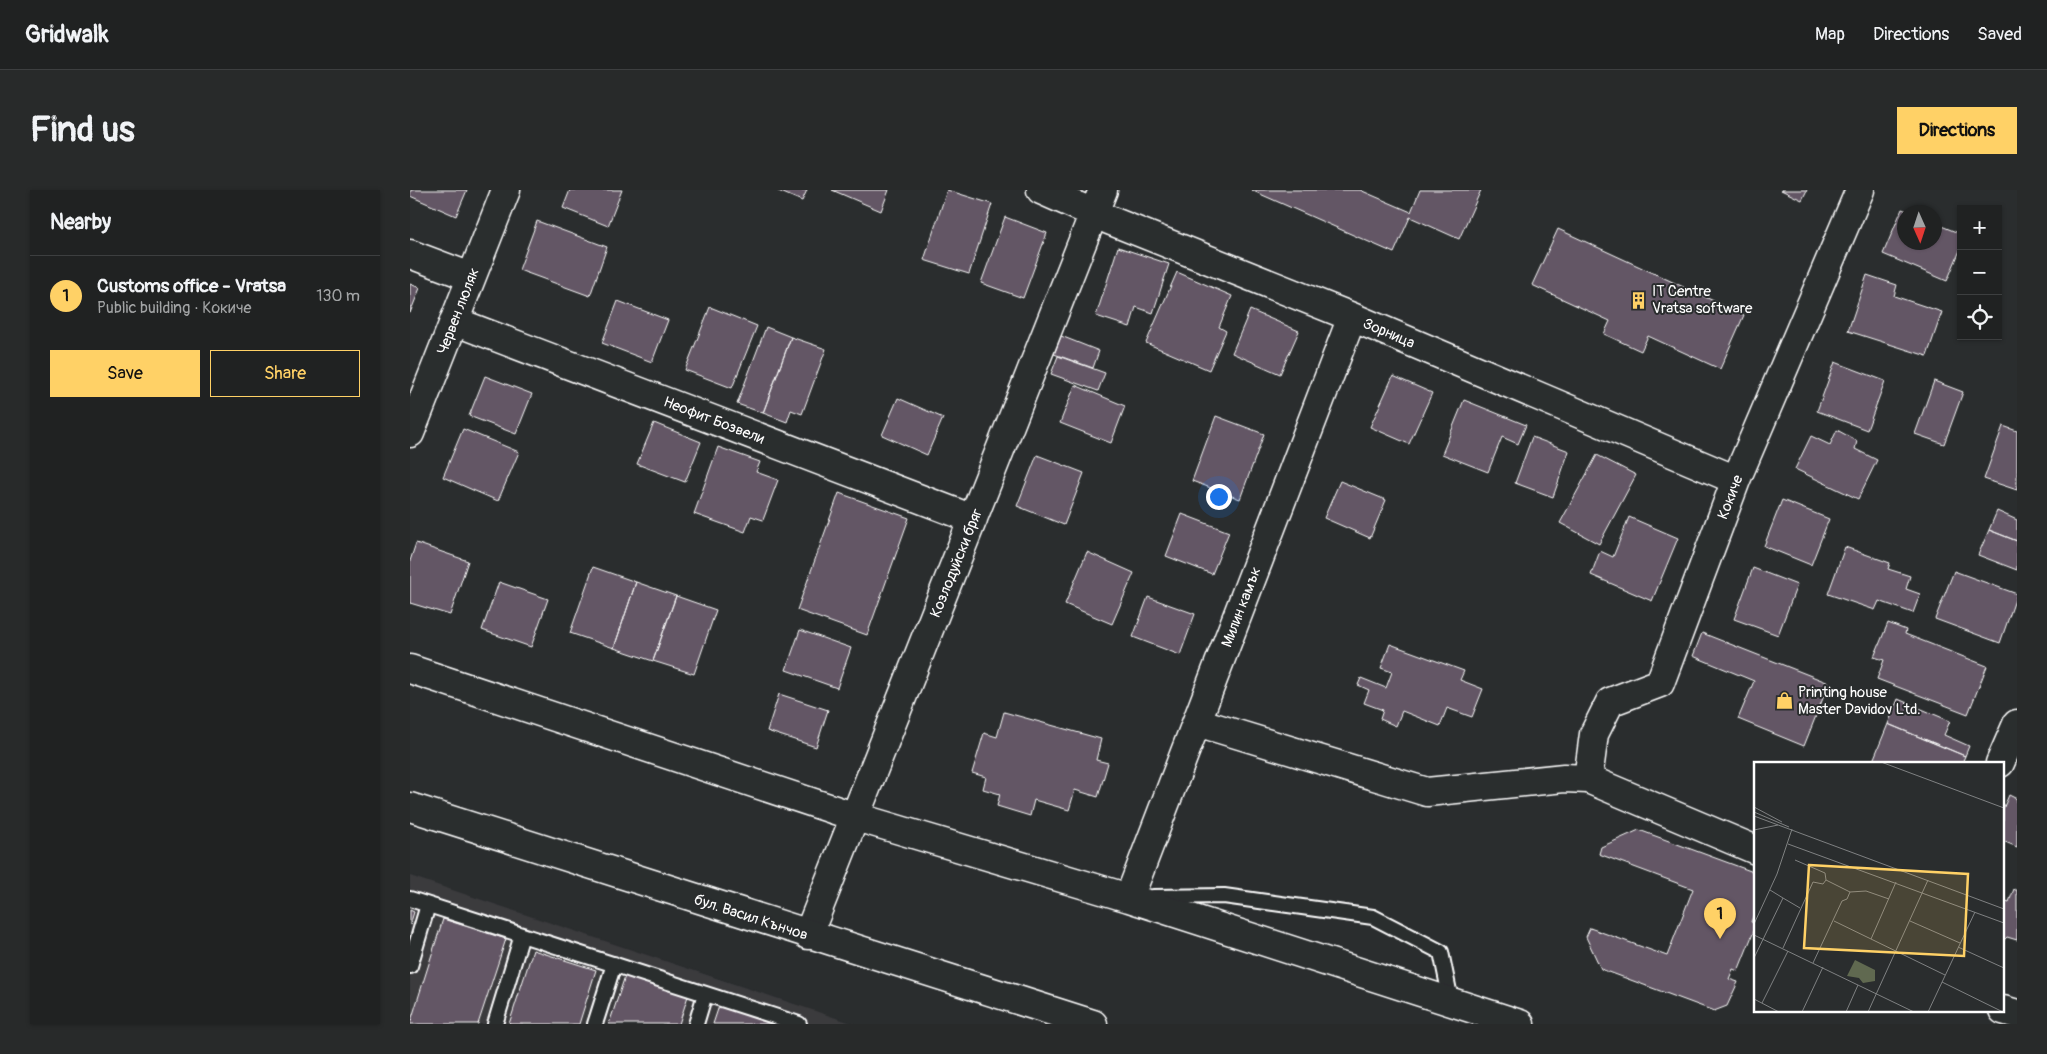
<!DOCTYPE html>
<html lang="en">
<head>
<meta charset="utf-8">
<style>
	body { margin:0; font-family:Pangolin,sans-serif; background:#282a2a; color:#f1f3f6 }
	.controls { position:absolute; right:15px; top:15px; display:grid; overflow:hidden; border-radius:0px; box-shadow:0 1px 4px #0004 }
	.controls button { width:45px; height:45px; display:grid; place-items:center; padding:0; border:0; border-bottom:1px solid #3d3f40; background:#202222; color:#f1f3f6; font:25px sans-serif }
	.compass { position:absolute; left:1487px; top:15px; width:45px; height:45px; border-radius:50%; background:#202222; box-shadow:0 1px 4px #0004; rotate:177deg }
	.you { position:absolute; left:808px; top:306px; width:18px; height:18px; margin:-12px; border:4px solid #fff; border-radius:50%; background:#1a73e8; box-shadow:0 0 0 8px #1a73e833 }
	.badge { display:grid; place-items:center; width:32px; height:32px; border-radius:50%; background:#ffd166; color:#111; font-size:16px; font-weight:700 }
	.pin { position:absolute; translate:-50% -41px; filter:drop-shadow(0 1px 2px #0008) }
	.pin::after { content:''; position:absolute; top:26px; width:18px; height:15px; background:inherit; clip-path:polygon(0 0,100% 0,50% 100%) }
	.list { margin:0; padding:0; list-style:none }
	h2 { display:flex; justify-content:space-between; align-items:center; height:65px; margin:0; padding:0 20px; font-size:21px }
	h2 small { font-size:16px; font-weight:400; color:#a2a4a5 }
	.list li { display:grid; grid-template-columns:32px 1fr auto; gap:15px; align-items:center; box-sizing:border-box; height:80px; padding:0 20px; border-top:1px solid #3d3f40 }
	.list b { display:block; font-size:19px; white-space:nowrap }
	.list p { margin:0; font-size:16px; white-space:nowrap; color:#a2a4a5 }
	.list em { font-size:16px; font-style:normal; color:#a2a4a5 }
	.actions { display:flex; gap:10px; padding:15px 20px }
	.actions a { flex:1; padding:11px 0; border:1px solid #ffd166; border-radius:0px; text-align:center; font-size:18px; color:#ffd166 }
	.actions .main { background:#ffd166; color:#111 }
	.icon { flex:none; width:28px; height:28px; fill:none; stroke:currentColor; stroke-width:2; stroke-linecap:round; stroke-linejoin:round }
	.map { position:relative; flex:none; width:1607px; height:834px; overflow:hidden; border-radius:0px }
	header { display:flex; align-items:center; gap:30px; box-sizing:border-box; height:70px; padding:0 25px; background:#202222; border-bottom:1px solid #3d3f40 }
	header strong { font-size:24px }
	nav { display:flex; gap:28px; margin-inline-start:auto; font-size:18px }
	.intro { display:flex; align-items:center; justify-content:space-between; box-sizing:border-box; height:120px; padding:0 30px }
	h1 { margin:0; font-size:35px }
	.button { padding:12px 22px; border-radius:0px; background:#ffd166; color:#111; font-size:18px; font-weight:700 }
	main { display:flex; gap:30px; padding:0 30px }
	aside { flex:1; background:#202222; border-radius:0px; box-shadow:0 1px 4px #0004 }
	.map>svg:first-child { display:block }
	.built { fill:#3b3a3e }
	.building { fill:#635765; stroke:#fff }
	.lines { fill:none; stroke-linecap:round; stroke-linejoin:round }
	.lane-casing { stroke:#fff; stroke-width:18 }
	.street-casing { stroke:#fff; stroke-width:31 }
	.primary-casing { stroke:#fff; stroke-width:31 }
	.lane { stroke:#2a2d2e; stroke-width:14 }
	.street { stroke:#2a2d2e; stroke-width:28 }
	.primary { stroke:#2a2d2e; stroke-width:28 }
	.labels { text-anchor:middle; stroke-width:4; stroke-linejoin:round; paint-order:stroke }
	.poi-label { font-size:15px; fill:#fff; stroke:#2a2d2e; text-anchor:start }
	.street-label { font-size:15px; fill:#fff; stroke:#2a2d2e }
	.inset-road { fill:none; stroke:#7f8182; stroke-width:1 }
	.view { fill:#ffd166; fill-opacity:0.15; stroke:#ffd166; stroke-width:2.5 }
	.inset-edge { fill:none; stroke:#fff; stroke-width:2.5 }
</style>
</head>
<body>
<header>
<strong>Gridwalk</strong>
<nav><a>Map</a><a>Directions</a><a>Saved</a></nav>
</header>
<div class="intro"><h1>Find us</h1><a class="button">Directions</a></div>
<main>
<aside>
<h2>Nearby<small></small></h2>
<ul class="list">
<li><span class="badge">1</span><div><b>Customs office - Vratsa</b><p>Public building · Кокиче</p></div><em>130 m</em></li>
</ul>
<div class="actions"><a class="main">Save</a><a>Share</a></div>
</aside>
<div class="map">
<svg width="1607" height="834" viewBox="0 0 1607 834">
	<rect width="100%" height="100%" fill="#2a2d2e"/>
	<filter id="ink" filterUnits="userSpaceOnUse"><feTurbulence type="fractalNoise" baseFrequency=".02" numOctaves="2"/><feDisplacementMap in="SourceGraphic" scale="10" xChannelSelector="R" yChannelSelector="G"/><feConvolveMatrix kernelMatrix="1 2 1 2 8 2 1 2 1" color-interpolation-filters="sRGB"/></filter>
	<g filter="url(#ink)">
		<!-- built -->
		<path class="built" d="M 0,686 L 444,834 L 0,834 Z"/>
		<!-- building -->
		<path class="building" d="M 1,0 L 57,0 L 46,26 L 0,6 Z
			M 160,0 L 212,0 L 198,36 L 153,18 Z
			M 366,0 L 397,0 L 392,11 Z
			M 422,0 L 479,0 L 471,21 Z
			M 537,0 L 582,14 L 559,84 L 514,70 Z
			M 841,0 L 950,0 L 1001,22 L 1010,0 L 1071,0 L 1049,49 L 1000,27 L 984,63 Z
			M 1371,0 L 1397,0 L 1392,10 Z
			M 1492,19 L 1500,22 L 1494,22 L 1494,52 L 1524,52 L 1524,33 L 1551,44 L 1551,58 L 1537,91 L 1473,64 Z
			M 595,27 L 637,43 L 613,108 L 571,93 Z
			M 127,31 L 197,57 L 180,106 L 109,80 Z
			M 1148,39 L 1334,125 L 1310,179 L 1238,146 L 1231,161 L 1194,144 L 1200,131 L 1122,95 Z
			M 708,57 L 759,74 L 743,123 L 726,117 L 720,137 L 686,126 Z
			M 767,82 L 822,106 L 809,137 L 816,141 L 799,180 L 736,153 Z
			M 1457,85 L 1487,95 L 1484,106 L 1532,122 L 1517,166 L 1438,141 Z
			M 0,94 L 10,98 L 0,123 Z
			M 208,111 L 258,130 L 242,172 L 192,153 Z
			M 300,117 L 347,136 L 322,198 L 275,180 Z
			M 840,120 L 889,141 L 870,184 L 822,163 Z
			M 356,137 L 381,147 L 353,223 L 327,214 Z
			M 651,146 L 689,161 L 683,178 L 644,164 Z
			M 381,147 L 416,159 L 392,224 L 381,220 L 377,232 L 353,223 Z
			M 648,166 L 695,183 L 688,201 L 641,184 Z
			M 1425,172 L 1475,191 L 1457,240 L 1407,221 Z
			M 75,186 L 122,204 L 106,244 L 59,226 Z
			M 983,186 L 1022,203 L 999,254 L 960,237 Z
			M 1524,191 L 1553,202 L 1534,254 L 1505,244 Z
			M 665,195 L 715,216 L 701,253 L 650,233 Z
			M 488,208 L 533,228 L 517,265 L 472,245 Z
			M 1054,210 L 1116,235 L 1108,254 L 1092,247 L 1078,282 L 1032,264 Z
			M 806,226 L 854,244 L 830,309 L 782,291 Z
			M 244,233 L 291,252 L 275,292 L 227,274 Z
			M 1593,236 L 1607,241 L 1607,300 L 1574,289 Z
			M 53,239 L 109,262 L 88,311 L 33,287 Z
			M 1427,240 L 1447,251 L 1445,259 L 1467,270 L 1448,309 L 1385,279 L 1401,246 L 1420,255 Z
			M 1122,247 L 1159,261 L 1143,307 L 1105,293 Z
			M 308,257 L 350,272 L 346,282 L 368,290 L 353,330 L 341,326 L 335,342 L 284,324 Z
			M 627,265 L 674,283 L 654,335 L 607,316 Z
			M 1187,265 L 1226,285 L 1189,354 L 1150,333 Z
			M 930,291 L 976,310 L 960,348 L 914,328 Z
			M 429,303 L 499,328 L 457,445 L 387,420 Z
			M 1372,310 L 1419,329 L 1401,375 L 1354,356 Z
			M 1587,321 L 1607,330 L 1607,351 L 1579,340 Z
			M 772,324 L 819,342 L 802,384 L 756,366 Z
			M 1219,327 L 1268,348 L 1242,411 L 1181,385 L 1190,361 L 1203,367 Z
			M 1579,340 L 1607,351 L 1607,380 L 1568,365 Z
			M 6,353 L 58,371 L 40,425 L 0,413 L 0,371 Z
			M 1435,357 L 1480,373 L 1478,379 L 1500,386 L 1496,399 L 1510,404 L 1503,423 L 1469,411 L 1465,420 L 1418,404 Z
			M 677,362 L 724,383 L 702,434 L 655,414 Z
			M 183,377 L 226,392 L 204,458 L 160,443 Z
			M 1343,378 L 1387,395 L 1368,445 L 1324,429 Z
			M 1544,381 L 1607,404 L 1590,453 L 1525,429 Z
			M 89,392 L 138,409 L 121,457 L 72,440 Z
			M 226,392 L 266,406 L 243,471 L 204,458 Z
			M 266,406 L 306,420 L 284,484 L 243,471 Z
			M 738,407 L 785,424 L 770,465 L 723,447 Z
			M 1478,433 L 1496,440 L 1495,444 L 1577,476 L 1558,524 L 1467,489 L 1474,470 L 1464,467 Z
			M 390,440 L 441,458 L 427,498 L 376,480 Z
			M 1292,443 L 1419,493 L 1394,556 L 1328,529 L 1344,491 L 1283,466 Z
			M 980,454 L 1054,481 L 1050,490 L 1073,499 L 1062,527 L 1037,518 L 1030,536 L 992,521 L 986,536 L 970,529 L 973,520 L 954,513 L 959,500 L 948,495 L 951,488 L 976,498 L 982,482 L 971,478 Z
			M 369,504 L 418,520 L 406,557 L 357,541 Z
			M 1488,509 L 1540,531 L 1534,545 L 1559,556 L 1555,566 L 1478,534 Z
			M 594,522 L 691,549 L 686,570 L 698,573 L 688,607 L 665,600 L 659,620 L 624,610 L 620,626 L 587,616 L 590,604 L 573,599 L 576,587 L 562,583 L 574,543 L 587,547 Z
			M 1478,534 L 1555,566 L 1552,573 L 1462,573 Z
			M 1599,605 L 1607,609 L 1607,657 L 1593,651 L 1593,619 Z
			M 1229,640 L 1346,683 L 1346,725 L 1344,724 L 1341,732 L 1346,733 L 1346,736 L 1328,781 L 1323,779 L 1319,789 L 1328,792 L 1317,816 L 1304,821 L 1191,779 L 1176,747 L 1180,738 L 1257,766 L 1283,699 L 1189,664 L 1191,657 Z
			M 1604,699 L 1607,701 L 1607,750 L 1597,747 L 1593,751 L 1593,710 L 1599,712 Z
			M 0,720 L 4,722 L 0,735 Z
			M 33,729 L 96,749 L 68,834 L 0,834 Z
			M 123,760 L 186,780 L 169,834 L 99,834 Z
			M 215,786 L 278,806 L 269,834 L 199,834 Z
			M 309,816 L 364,834 L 303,834 Z"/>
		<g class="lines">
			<defs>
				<path id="lane" d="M 743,707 L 814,706 L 963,727 L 1031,762 L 1041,811
					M 0,709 L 389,834
					M 0,776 L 18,715
					M 85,834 L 112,745
					M 185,834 L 204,774
					M 286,834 L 295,804"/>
				<path id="street" d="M 631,0 L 699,30 L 942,127 L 1326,290
					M 0,64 L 61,87
					M 44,131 L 563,329
					M 0,243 L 96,0
					M 0,479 L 446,627 L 719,708 L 1110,834
					M 787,532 L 1017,602 L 1154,588 L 1178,589 L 1346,660
					M 1590,573 L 1607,534
					M 1178,589 L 1184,544 L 1200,512 L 1250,493 L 1326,290 L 1450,0
					M 719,708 L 942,127
					M 398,745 L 693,0
					M 1593,820 L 1607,824"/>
				<path id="primary" d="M 0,617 L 683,834"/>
			</defs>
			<!-- lane casing -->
			<use href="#lane" class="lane-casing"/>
			<!-- street casing -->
			<use href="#street" class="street-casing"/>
			<!-- primary casing -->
			<use href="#primary" class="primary-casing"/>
			<!-- lane -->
			<use href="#lane" class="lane"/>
			<!-- street -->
			<use href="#street" class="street"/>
			<!-- primary -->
			<use href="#primary" class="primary"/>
		</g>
	</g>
	<!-- icons -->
	<defs>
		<symbol id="building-bare" viewBox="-9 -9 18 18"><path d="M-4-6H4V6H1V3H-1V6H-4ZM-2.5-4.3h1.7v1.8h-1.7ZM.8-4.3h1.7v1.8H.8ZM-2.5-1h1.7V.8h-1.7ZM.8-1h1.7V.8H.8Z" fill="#ffd166" stroke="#2a2d2e" stroke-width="2.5" paint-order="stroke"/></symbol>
		<symbol id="shop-bare" viewBox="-9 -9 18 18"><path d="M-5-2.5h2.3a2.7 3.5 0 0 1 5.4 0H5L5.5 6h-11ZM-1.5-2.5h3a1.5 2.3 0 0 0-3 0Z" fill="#ffd166" stroke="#2a2d2e" stroke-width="2.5" paint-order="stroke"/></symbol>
	</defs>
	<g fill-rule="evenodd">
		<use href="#building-bare" x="1216" y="98" width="25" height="25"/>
		<use href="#shop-bare" x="1362" y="498" width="25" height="25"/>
	</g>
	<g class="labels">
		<!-- poi labels -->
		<g class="poi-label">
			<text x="1242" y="106">IT Centre<tspan x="1242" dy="17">Vratsa software</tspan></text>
			<text x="1388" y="507">Printing house<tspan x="1388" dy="17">Master Davidov Ltd.</tspan></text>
		</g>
		<!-- street labels -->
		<g class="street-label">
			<text transform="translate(48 121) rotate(-69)" y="5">Червен люляк</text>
			<text transform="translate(979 143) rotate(23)" y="5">Зорница</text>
			<text transform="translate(304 230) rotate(21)" y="5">Неофит Бозвели</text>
			<text transform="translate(1320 307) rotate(-69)" y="5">Кокиче</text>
			<text transform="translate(546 373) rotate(-68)" y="5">Козлодуйски бряг</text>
			<text transform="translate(831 417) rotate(-69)" y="5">Милин камък</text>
			<text transform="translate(341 727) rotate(18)" y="5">бул. Васил Кънчов</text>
		</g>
	</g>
	<!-- overview -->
	<g transform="translate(1344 572)">
		<rect width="250" height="250" fill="#2a2d2e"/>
		<path d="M 101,198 L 121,208 L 121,219 L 109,221 L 105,216 L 93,214 Z" fill="#606950"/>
		<path class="inset-road" d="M 127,0 L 250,46M 0,45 L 28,60M 0,50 L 35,65M 0,54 L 250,147M 0,68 L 24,63M 34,82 L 250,161M 72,118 L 96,130 L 112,129 L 135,137M 16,128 L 29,136M 80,159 L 191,213M 156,159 L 206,181M 0,162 L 23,112 L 38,67M 0,173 L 160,250M 117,177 L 142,120M 204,185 L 250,206M 29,186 L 59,120 L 69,122 L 72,118 L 71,111 L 41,98M 0,196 L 29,136 L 46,146M 59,201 L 88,139 L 93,137 L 96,130M 188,220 L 249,250M 0,237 L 25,250M 8,241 L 34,189M 48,250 L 69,205M 92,250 L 104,223M 114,250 L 174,118M 174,250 L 221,150"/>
		<path class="view" d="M 55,103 L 214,112 L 210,194 L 50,186 Z"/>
		<rect width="250" height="250" class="inset-edge"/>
	</g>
</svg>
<div class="controls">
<button>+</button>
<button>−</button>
<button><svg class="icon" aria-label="locate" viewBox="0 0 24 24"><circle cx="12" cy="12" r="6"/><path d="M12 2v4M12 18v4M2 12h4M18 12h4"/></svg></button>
</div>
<svg class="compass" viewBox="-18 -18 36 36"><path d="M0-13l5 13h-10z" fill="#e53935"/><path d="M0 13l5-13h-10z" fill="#a2a4a5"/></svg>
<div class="you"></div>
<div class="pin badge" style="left:1310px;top:749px">1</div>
</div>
</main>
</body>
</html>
